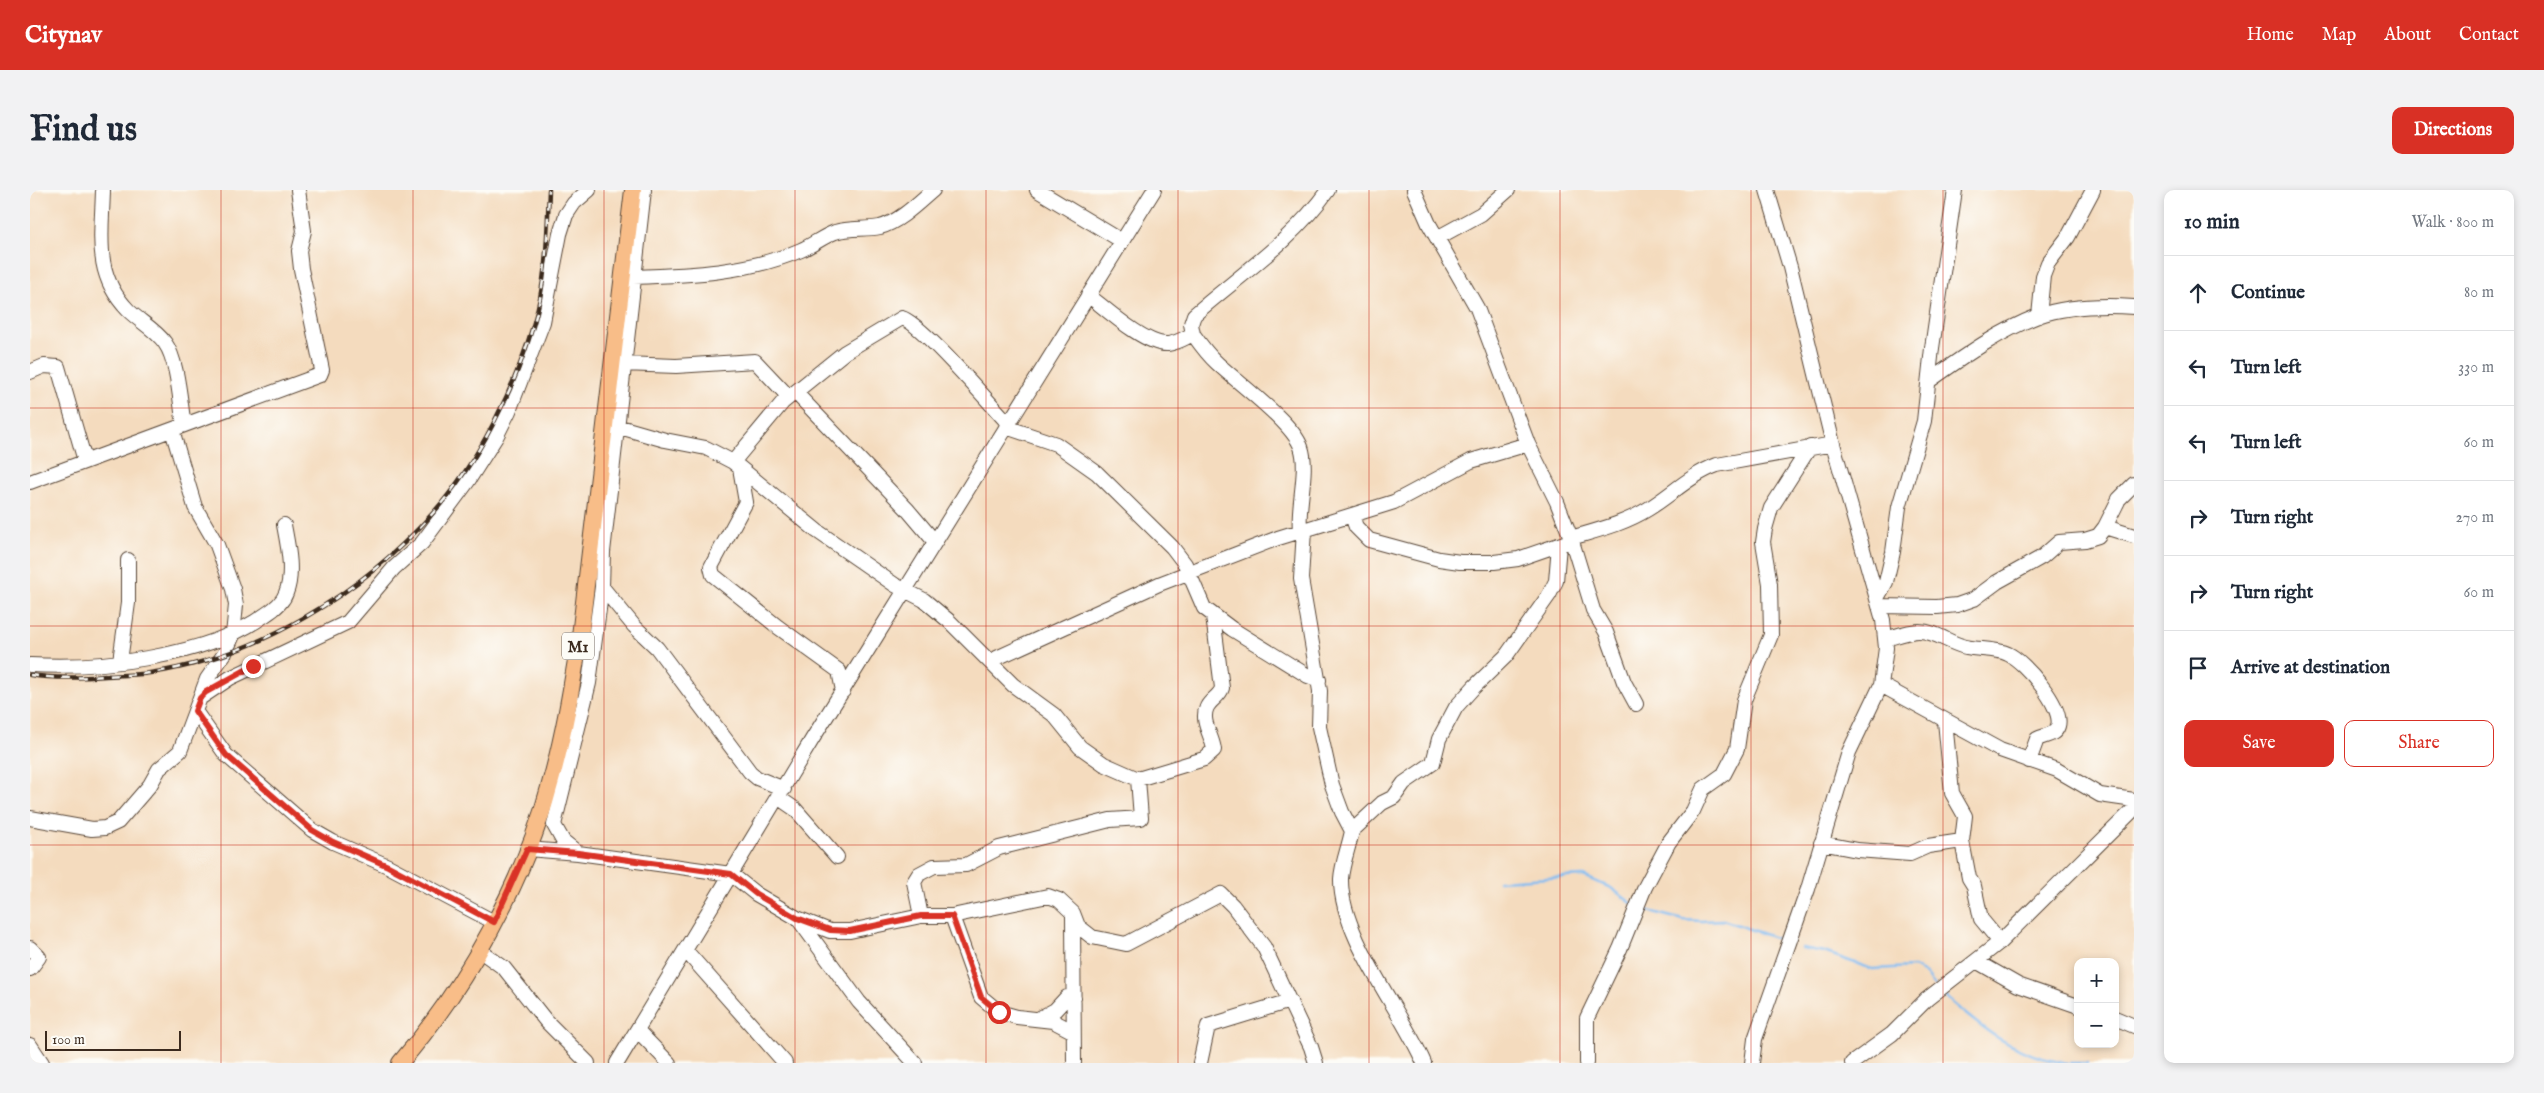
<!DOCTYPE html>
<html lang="en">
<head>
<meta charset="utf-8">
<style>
	body { margin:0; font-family:"IM FELL English",serif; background:#f2f2f3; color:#1f2937 }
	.controls { position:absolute; right:15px; bottom:15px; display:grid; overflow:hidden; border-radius:10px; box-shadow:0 2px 8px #0003 }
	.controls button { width:45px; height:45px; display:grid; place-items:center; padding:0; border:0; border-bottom:1px solid #e0e1e3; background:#fff; color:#1f2937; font:25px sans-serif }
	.scale { position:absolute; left:15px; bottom:12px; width:136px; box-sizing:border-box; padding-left:5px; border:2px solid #3b2a1e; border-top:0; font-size:14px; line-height:18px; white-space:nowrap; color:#3b2a1e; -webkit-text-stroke:4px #fdfcf7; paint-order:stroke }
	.stop { position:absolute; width:15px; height:15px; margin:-11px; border:4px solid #d93025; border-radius:50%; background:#fff }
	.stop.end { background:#d93025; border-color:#fff; box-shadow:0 1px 5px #0008 }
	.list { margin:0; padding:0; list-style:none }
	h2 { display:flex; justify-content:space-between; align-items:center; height:65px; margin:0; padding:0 20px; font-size:21px }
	h2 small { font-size:16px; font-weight:400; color:#747a83 }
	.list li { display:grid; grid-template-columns:32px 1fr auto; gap:15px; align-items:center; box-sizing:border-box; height:75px; padding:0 20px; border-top:1px solid #e0e1e3 }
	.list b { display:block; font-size:19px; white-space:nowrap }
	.list em { font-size:16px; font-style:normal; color:#747a83 }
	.actions { display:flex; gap:10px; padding:15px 20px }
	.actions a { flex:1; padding:11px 0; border:1px solid #d93025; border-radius:10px; text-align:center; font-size:18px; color:#d93025 }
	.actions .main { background:#d93025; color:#fff }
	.icon { flex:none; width:28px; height:28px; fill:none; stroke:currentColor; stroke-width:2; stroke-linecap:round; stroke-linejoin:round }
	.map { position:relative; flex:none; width:2104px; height:873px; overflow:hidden; border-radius:10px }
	header { display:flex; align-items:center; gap:30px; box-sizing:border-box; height:70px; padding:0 25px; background:#d93025; color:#fff }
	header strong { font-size:24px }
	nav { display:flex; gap:28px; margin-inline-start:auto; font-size:18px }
	.intro { display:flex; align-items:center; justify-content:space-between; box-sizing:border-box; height:120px; padding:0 30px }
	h1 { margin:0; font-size:35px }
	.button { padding:12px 22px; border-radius:10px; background:#d93025; color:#fff; font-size:18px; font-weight:700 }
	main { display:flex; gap:30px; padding:0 30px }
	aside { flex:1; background:#fff; border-radius:10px; box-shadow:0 2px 8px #0003 }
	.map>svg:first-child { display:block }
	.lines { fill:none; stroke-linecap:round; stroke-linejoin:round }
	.stream { stroke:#80bcf2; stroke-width:2.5 }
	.minor-casing { stroke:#574536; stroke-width:16 }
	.major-casing { stroke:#574536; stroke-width:18 }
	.minor { stroke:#fff; stroke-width:14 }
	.major { stroke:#f8bd88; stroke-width:16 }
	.rail-casing { stroke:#3b2a1e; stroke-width:4.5 }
	.rail { stroke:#fdfcf7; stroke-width:2.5; stroke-dasharray:8; stroke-linecap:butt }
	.route { stroke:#d93025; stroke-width:6 }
	.grid { fill:none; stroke:#c8321e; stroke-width:1; stroke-opacity:0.55 }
	.labels { text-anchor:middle; stroke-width:4.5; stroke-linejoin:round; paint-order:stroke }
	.shield { fill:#fdfcf7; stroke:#75695f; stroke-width:1 }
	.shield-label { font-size:16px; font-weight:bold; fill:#3b2a1e }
</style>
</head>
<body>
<header>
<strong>Citynav</strong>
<nav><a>Home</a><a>Map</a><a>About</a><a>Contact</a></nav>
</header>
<div class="intro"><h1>Find us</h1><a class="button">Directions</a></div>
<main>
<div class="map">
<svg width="2104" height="873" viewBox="0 0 2104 873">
	<rect width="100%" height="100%" fill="#fdfcf7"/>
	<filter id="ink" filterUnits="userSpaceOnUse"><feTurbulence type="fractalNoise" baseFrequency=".02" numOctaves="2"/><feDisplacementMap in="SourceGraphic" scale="10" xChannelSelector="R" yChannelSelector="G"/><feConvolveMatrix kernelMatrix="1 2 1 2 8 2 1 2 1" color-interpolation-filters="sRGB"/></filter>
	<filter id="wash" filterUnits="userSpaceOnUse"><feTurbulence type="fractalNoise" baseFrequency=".0096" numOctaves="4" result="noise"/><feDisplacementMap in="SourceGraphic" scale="20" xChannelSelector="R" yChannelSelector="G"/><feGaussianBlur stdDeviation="1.12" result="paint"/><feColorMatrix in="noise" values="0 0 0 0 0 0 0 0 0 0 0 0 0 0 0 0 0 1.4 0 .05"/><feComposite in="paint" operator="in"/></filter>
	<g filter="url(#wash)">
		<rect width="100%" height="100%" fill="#f4dbbe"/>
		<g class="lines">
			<!-- stream -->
			<path class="stream" d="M 1469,691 L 1553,686 L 1581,698 L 1604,715
				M 1611,719 L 1653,730 L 1672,731 L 1693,730 L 1754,751
				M 1772,758 L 1794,762 L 1842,779 L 1884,777 L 1896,784 L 1905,796
				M 1912,804 C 1951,838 1985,867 2038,873
				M 2041,873 L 2057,873"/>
		</g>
	</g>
	<g filter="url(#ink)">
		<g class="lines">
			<defs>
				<path id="minor" d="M 73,0 C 72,45 63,84 98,120 C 109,131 126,140 135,153 C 148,171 150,213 154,235
					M 1007,0 L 1092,51
					M 1384,0 L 1399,34 L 1447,118 L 1498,254 L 1527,312 L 1541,348 L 1563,420 L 1576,442 L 1594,492 L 1606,514
					M 1407,48 L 1451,24 L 1478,0
					M 603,87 C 660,85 718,83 771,60 C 783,55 792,47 805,42 C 820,37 834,40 850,37 C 869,32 888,13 903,0
					M 1058,105 C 1075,118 1116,156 1138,154 C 1147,153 1155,148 1163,144 C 1170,154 1178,165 1187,173 C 1208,193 1262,232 1271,257 C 1279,280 1267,315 1270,341
					M 2009,126 L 2013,86 L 2018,73 L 2038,47 L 2063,0
					M 1163,144 L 1161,134 L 1164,125 C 1210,85 1263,50 1298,0
					M 594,174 L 646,176 L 725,171 L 759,207
					M 0,182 L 14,176 L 28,177 L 55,271
					M 1899,191 C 1933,167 1969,141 2008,126 C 2037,116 2074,115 2104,117
					M 766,203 L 877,319 L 905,352
					M 576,233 L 635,250 L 676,258 L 703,272 L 787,341 L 865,395 L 894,410 L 919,431 L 983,495 L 1024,525 L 1050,557 L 1074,574 L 1108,589 L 1174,569 L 1184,560 C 1183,547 1170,531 1177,517 C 1181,509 1190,506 1192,498 L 1183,426
					M 976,237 L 1026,254 L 1067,283 L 1142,357 L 1155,374 L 1174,418 L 1202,439 L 1278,486 L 1289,490
					M 703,272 L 753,212 L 815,162 L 872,128 C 890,132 961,215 978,233
					M 710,278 L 716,312 L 681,377 L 683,385 L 748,437 L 809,481 L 813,501
					M 0,292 L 290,185 L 292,180 L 271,79 L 269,61 L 274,41 L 268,0
					M 1322,326 L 1326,337 L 1339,350 L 1409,369 L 1430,372 L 1464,372 L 1488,369 L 1537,352
					M 2075,337 L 2104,346
					M 1274,340 L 1271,389 L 1290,501 L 1289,537 L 1302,595 L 1312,622 L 1322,641 C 1319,657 1312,673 1311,689 C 1310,746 1372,821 1394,873
					M 1541,348 C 1568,340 1594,334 1618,319 C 1641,305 1660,285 1687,275 L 1803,254
					M 572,397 L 604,436 L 627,458 L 720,582 L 727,588 L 754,599
					M 1847,408 L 1856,392 L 1863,362 L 1869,317 L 1894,231 L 1902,158 L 1925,0
					M 1849,416 L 1907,417 L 1927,415 L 1944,409 L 1967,392 L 2012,367 L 2029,352 L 2055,350 L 2068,346 L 2075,337 L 2089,309 L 2104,294
					M 1856,449 C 1866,446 1879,441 1889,441 C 1906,441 1920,454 1936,457 C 1949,460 1966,458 1978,464 C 1994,471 2034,517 2028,536 C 2025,546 2014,545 2007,549 L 1999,571
					M 90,471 L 98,413 L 98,370
					M 960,471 L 1129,394 L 1248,348 L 1364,312 L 1441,271 L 1498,254
					M 0,475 C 71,479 177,467 235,425 C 243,420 253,412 256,403 C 264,383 258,356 254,335
					M 1851,495 L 1970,560 L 2027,580 L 2070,605 L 2104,610
					M 170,508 L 200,488 L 318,432 L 364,378 L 392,353 L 438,291 L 466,247 L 479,221 L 513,132 L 530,44 L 536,25 L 544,13 L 559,0
					M 165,521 L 196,565 L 282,640 L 303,652 L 358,676 L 464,732
					M 1915,531 L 1922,603 L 1935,626 L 1932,651 L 1939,688 L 1944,696 L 1951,729 L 1970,752
					M 749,608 L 765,619 L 807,667
					M 0,628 L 62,639 L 75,638 L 88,632 L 120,595 L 129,579 L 150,561 L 177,489 L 195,463 L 203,445 L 206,415 L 203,399 L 187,355 L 165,317 L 142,240
					M 1322,641 L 1352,613 L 1364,607 L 1374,593 L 1403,573 L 1409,549 L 1426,517 L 1444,497 L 1476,466 L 1519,405 L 1526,391 L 1529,355
					M 1791,653 L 1827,660 L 1880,664 L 1898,656 L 1932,651
					M 497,659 L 548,663 L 701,684 L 726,704 L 767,728 L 800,741 L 820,741 L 891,726 L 922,726 L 1018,706 L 1029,710 L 1043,723 L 1048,736 L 1062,747 L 1096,754 L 1191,704 L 1203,716 L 1234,757 L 1281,857 L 1286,873
					M 548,663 L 533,651 L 524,635 L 559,493 L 572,397 L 573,362 L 614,0
					M 891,726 L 884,692 L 889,684 L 904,676 L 936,675 L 969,658 L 1080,630 L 1111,628 L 1108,589
					M 922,726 L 951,807 L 969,822 L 987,827 L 1023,831 L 1042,841
					M 1043,726 L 1044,873
					M 769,730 L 829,812 L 885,873
					M 0,758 L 9,767 L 0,779
					M 449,760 L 474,778 L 516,831 L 558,873
					M 656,761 L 755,873
					M 1946,771 L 1988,795 L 2048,816
					M 2085,828 L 2104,836
					M 1008,829 L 1025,820 L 1037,807 L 1044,808
					M 607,840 L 639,873
					M 0,855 L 12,873
					M 587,873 L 783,548 L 1124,0
					M 1170,873 L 1178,836 L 1260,811
					M 1557,873 L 1557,828 L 1590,759 L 1615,697 L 1639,652 L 1663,621 L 1673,599 L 1694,584 L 1707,559 L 1714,510 L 1741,445 L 1740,394 L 1733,352 L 1735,339 L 1741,318 L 1780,257
					M 1722,873 L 1725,849 L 1778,699 L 1819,562 L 1851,495 L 1856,458 L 1853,430 L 1803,254 L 1760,77 L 1737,0
					M 1822,873 L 1862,844 L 1897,809 L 1970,752 L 2104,619"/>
				<path id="major" d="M 370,873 C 435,798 495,690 520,594 C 534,545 542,495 550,446 L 603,0"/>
			</defs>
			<!-- minor casing -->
			<use href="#minor" class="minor-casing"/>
			<!-- major casing -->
			<use href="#major" class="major-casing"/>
			<!-- minor -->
			<use href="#minor" class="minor"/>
			<!-- major -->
			<use href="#major" class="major"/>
			<defs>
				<path id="rail" d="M 0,485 C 26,489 50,488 76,486 C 91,485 106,485 120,483 C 228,467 332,403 403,323 C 448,273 484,200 503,136 C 517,91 517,46 519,0"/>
			</defs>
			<!-- rail casing -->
			<use href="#rail" class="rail-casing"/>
			<!-- rail -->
			<use href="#rail" class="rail"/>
		</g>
	</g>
	<g class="lines" filter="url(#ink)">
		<!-- route -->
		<path class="route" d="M 223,476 L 176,502 L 170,508 L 165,521 L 196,565 L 282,640 L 303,652 L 358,676 L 464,732 L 497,659 L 548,663 L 701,684 L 726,704 L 767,728 L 800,740 L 820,741 L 891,726 L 922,726 L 951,807 L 969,822"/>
	</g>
	<!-- grid -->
	<path class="grid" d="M 191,0 L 191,873M 383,0 L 383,873M 574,0 L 574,873M 765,0 L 765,873M 956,0 L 956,873M 1148,0 L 1148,873M 1339,0 L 1339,873M 1530,0 L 1530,873M 1721,0 L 1721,873M 1913,0 L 1913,873M 0,218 L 2104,218M 0,436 L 2104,436M 0,655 L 2104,655"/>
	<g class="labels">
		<!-- shield labels -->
		<rect class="shield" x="532" y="442.5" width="32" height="27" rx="4"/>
		<g class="shield-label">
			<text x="548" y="462">M1</text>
		</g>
	</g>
</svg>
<div class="controls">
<button>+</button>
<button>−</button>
</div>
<div class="scale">100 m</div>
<div class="stop" style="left:969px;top:822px"></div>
<div class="stop end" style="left:223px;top:476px"></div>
</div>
<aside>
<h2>10 min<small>Walk · 800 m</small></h2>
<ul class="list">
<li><svg class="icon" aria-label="ahead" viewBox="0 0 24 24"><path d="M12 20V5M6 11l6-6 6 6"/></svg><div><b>Continue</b></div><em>80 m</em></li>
<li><svg class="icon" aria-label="left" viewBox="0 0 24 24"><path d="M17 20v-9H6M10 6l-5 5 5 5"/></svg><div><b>Turn left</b></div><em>330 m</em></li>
<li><svg class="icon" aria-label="left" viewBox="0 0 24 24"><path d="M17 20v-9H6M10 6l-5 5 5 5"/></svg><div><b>Turn left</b></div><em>60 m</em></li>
<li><svg class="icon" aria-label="right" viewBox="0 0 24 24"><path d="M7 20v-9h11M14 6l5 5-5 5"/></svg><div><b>Turn right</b></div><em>270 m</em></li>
<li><svg class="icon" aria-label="right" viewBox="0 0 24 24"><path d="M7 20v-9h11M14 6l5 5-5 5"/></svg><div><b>Turn right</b></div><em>60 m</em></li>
<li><svg class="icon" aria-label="arrive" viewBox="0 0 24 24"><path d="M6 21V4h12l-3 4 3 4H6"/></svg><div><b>Arrive at destination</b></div></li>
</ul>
<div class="actions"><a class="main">Save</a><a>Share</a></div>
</aside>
</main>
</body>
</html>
